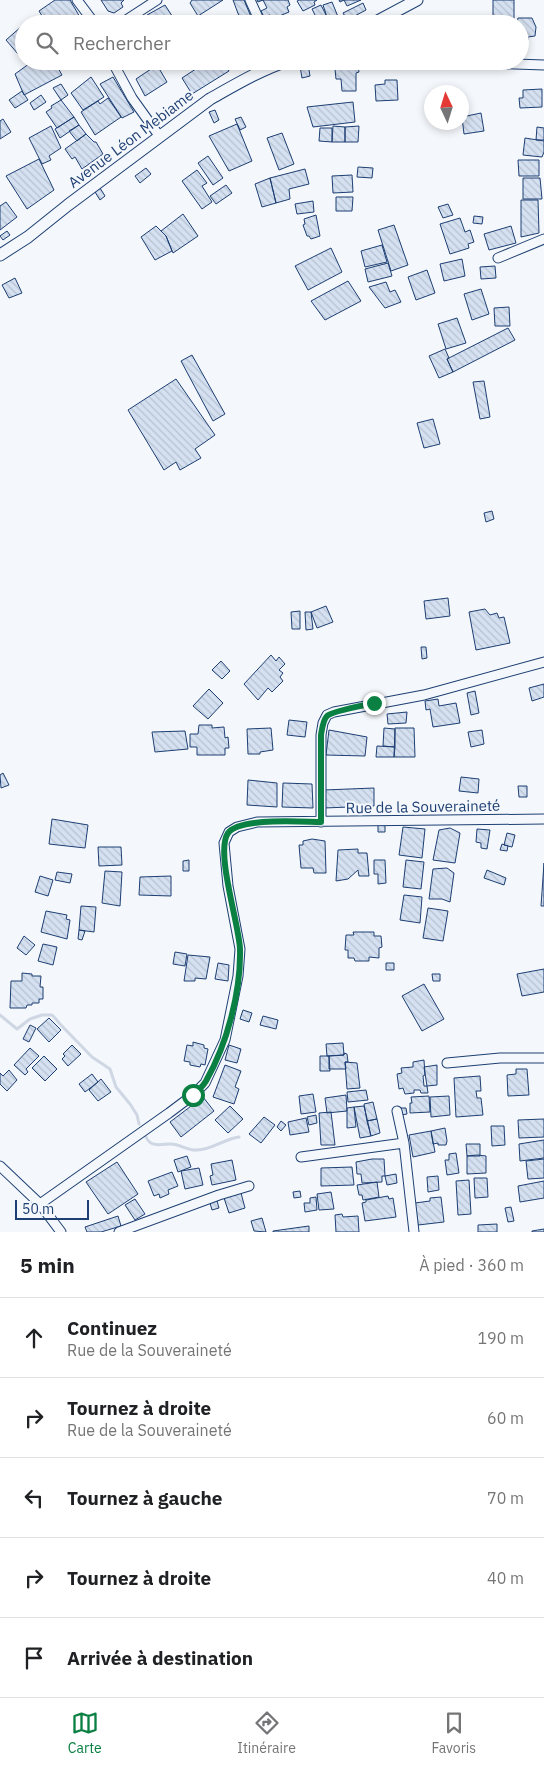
<!DOCTYPE html>
<html lang="fr">
<head>
<meta charset="utf-8">
<style>
	body { margin:0; font-family:"IBM Plex Sans",sans-serif; background:#f6f6f6; color:#202124 }
	.compass { position:absolute; left:424px; top:85px; width:45px; height:45px; border-radius:50%; background:#fff; box-shadow:0 2px 8px #0003; rotate:356deg }
	.scale { position:absolute; left:15px; bottom:12px; width:74px; box-sizing:border-box; padding-left:5px; border:2px solid #1d3f73; border-top:0; font-size:14px; line-height:18px; white-space:nowrap; color:#1d3f73; -webkit-text-stroke:4px #f4f7fb; paint-order:stroke }
	.stop { position:absolute; width:15px; height:15px; margin:-11px; border:4px solid #0b8043; border-radius:50%; background:#fff }
	.stop.end { background:#0b8043; border-color:#fff; box-shadow:0 1px 5px #0008 }
	.list { margin:0; padding:0; list-style:none }
	h2 { display:flex; justify-content:space-between; align-items:center; height:65px; margin:0; padding:0 20px; font-size:21px }
	h2 small { font-size:16px; font-weight:400; color:#757577 }
	.list li { display:grid; grid-template-columns:32px 1fr auto; gap:15px; align-items:center; box-sizing:border-box; height:80px; padding:0 20px; border-top:1px solid #e0e0e0 }
	.list b { display:block; font-size:19px; white-space:nowrap }
	.list p { margin:0; font-size:16px; white-space:nowrap; color:#757577 }
	.list em { font-size:16px; font-style:normal; color:#757577 }
	.icon { flex:none; width:28px; height:28px; fill:none; stroke:currentColor; stroke-width:2; stroke-linecap:round; stroke-linejoin:round }
	.map { position:relative; flex:none; width:544px; height:1232px; overflow:hidden }
	.search { position:absolute; background:#fff; box-shadow:0 2px 8px #0003; left:15px; right:15px; top:15px; height:55px; display:flex; align-items:center; gap:12px; box-sizing:border-box; padding:0 18px; border-radius:28px; color:#757577; font-size:19px }
	.sheet { height:465px; background:#fff }
	nav { display:flex; justify-content:space-around; align-items:center; box-sizing:border-box; height:70px; border-top:1px solid #e0e0e0; background:#fff; font-size:14px; color:#757577 }
	nav a { display:grid; justify-items:center; gap:2px }
	nav .on { color:#0b8043 }
	.map>svg:first-child { display:block }
	.lines { fill:none; stroke-linecap:round; stroke-linejoin:round }
	.stream { stroke:#cfd7e4; stroke-width:3 }
	.building { fill:url(#building-back-hatch); stroke:#1d3f73 }
	.minor-casing { stroke:#1d3f73; stroke-width:11 }
	.tertiary-casing { stroke:#1d3f73; stroke-width:13 }
	.minor { stroke:#f4f7fb; stroke-width:9 }
	.tertiary { stroke:#f4f7fb; stroke-width:11 }
	.route { stroke:#0b8043; stroke-width:6 }
	.labels { text-anchor:middle; stroke-width:4; stroke-linejoin:round; paint-order:stroke }
	.street-label { font-size:15px; fill:#1d3f73; stroke:#f4f7fb }
</style>
</head>
<body>
<div class="map">
<svg width="544" height="1232" viewBox="0 0 544 1232">
	<defs>
		<pattern id="building-back-hatch" width="6" height="6" patternUnits="userSpaceOnUse" patternTransform="scale(1.25)"><rect width="6" height="6" fill="#d5e0f0"/><path d="M-1 5l2 2M0 0l6 6M5-1l2 2" fill="none" stroke="#b6c1d1"/></pattern>
	</defs>
	<rect width="100%" height="100%" fill="#f4f7fb"/>
	<g class="lines">
		<!-- stream -->
		<path class="stream" d="M 0,1015 L 17,1029 L 30,1019 L 42,1015 L 52,1015 L 55,1018 L 60,1024 L 92,1057 L 110,1069 L 116,1087 L 130,1104 L 137,1115 L 139,1124
			M 146,1137 C 151,1148 161,1144 171,1144 C 180,1144 188,1151 197,1150 C 212,1150 224,1139 239,1137"/>
	</g>
	<!-- building -->
	<path class="building" d="M 55,0 L 70,0 L 81,19 L 73,24 L 65,24 L 63,21 L 59,24 L 47,24 L 39,11 Z
		M 101,0 L 124,0 L 121,3 L 123,7 L 114,13 L 108,11 Z
		M 192,0 L 223,0 L 198,16 L 190,3 Z
		M 233,0 L 244,0 L 254,24 L 242,24 Z
		M 257,0 L 288,0 L 290,5 L 287,7 L 289,12 L 272,19 L 270,15 L 264,17 L 261,11 L 267,8 L 263,0 L 258,2 Z
		M 299,0 L 317,0 L 314,2 L 315,5 L 303,11 L 297,1 Z
		M 339,0 L 361,0 L 347,6 L 344,0 L 340,2 Z
		M 493,0 L 514,0 L 514,24 L 493,24 Z
		M 332,2 L 341,24 L 335,24 L 333,18 L 328,20 L 323,5 Z
		M 363,3 L 366,10 L 347,20 L 343,13 Z
		M 165,5 L 176,22 L 173,24 L 134,24 L 141,20 L 143,23 L 149,19 L 147,15 Z
		M 321,5 L 326,15 L 317,19 L 312,9 Z
		M 326,15 L 330,24 L 305,24 L 317,19 Z
		M 518,18 L 532,18 L 536,27 L 535,36 L 528,37 L 528,40 L 520,39 L 520,24 L 517,24 Z
		M 22,26 L 24,28 L 24,50 L 18,54 L 6,40 Z
		M 33,61 L 54,61 L 62,75 L 24,95 L 15,74 Z
		M 127,61 L 142,61 L 131,68 Z
		M 208,61 L 223,61 L 229,71 L 192,94 L 182,78 Z
		M 368,62 L 377,63 L 376,69 L 367,68 Z
		M 308,64 L 310,76 L 302,78 L 300,66 Z
		M 157,65 L 167,82 L 145,96 L 136,79 Z
		M 358,67 L 359,72 L 356,73 L 356,91 L 342,91 L 341,79 L 336,79 L 335,69 Z
		M 91,77 L 104,97 L 83,110 L 71,93 Z
		M 113,77 L 134,112 L 122,118 L 100,84 Z
		M 385,80 L 397,80 L 398,100 L 376,101 L 375,85 L 385,84 Z
		M 61,84 L 68,95 L 61,100 L 53,88 Z
		M 542,89 L 542,107 L 520,108 L 519,98 L 523,98 L 523,90 Z
		M 22,91 L 28,100 L 15,108 L 9,100 Z
		M 41,95 L 46,102 L 34,110 L 30,103 Z
		M 108,98 L 121,117 L 95,135 L 81,112 L 98,101 L 100,104 Z
		M 61,100 L 74,117 L 57,128 L 46,112 L 52,108 L 51,106 Z
		M 353,102 L 355,122 L 313,127 L 307,107 Z
		M 215,110 L 219,120 L 214,123 L 209,112 Z
		M 481,113 L 484,131 L 464,134 L 462,117 Z
		M 74,117 L 79,125 L 60,138 L 55,129 Z
		M 241,117 L 246,127 L 240,130 L 235,119 Z
		M 3,119 L 11,132 L 0,139 L 0,121 Z
		M 237,124 L 252,161 L 229,171 L 209,136 Z
		M 79,125 L 86,134 L 77,141 L 69,131 Z
		M 51,126 L 61,148 L 49,156 L 51,160 L 42,164 L 29,138 Z
		M 333,126 L 345,127 L 345,142 L 332,142 Z
		M 359,126 L 358,142 L 345,142 L 345,127 Z
		M 537,127 L 544,128 L 544,140 L 536,140 Z
		M 320,128 L 332,128 L 332,142 L 319,141 Z
		M 282,133 L 294,164 L 279,170 L 267,138 Z
		M 86,134 L 94,142 L 96,142 L 103,154 L 82,169 L 75,157 L 72,159 L 65,149 Z
		M 525,138 L 544,141 L 544,152 L 542,157 L 523,155 Z
		M 208,156 L 223,178 L 213,185 L 198,163 Z
		M 39,159 L 54,190 L 27,209 L 6,176 Z
		M 518,160 L 539,160 L 539,176 L 519,176 Z
		M 358,167 L 373,168 L 372,178 L 357,177 Z
		M 146,168 L 151,174 L 140,183 L 135,176 Z
		M 305,169 L 309,184 L 289,189 L 290,199 L 276,203 L 270,178 Z
		M 197,170 L 207,183 L 202,186 L 212,202 L 202,209 L 182,181 Z
		M 352,175 L 353,192 L 333,193 L 332,176 Z
		M 270,178 L 276,203 L 262,207 L 255,184 Z
		M 523,178 L 540,178 L 542,199 L 523,199 Z
		M 226,185 L 232,193 L 216,204 L 210,196 Z
		M 100,188 L 105,196 L 100,200 L 95,192 Z
		M 336,197 L 353,197 L 352,211 L 336,211 Z
		M 521,200 L 538,200 L 539,233 L 521,237 Z
		M 313,201 L 314,212 L 297,214 L 295,204 Z
		M 6,202 L 17,217 L 0,230 L 0,206 Z
		M 448,204 L 453,215 L 443,218 L 438,207 Z
		M 183,214 L 198,236 L 173,253 L 166,236 L 161,231 Z
		M 316,215 L 320,236 L 311,239 L 309,236 L 307,236 L 303,225 L 305,224 L 304,219 Z
		M 474,216 L 483,217 L 482,224 L 473,223 Z
		M 460,218 L 465,232 L 470,230 L 474,242 L 468,244 L 469,248 L 450,254 L 440,224 Z
		M 394,225 L 408,265 L 391,271 L 378,230 Z
		M 156,226 L 166,236 L 172,251 L 155,260 L 141,237 Z
		M 511,226 L 516,243 L 489,250 L 484,234 Z
		M 7,231 L 10,235 L 3,240 L 0,236 Z
		M 382,245 L 387,262 L 365,267 L 361,251 Z
		M 331,248 L 342,272 L 308,290 L 295,266 Z
		M 462,259 L 465,276 L 444,281 L 440,264 Z
		M 388,263 L 392,276 L 368,282 L 365,269 Z
		M 495,266 L 496,278 L 481,279 L 480,267 Z
		M 427,270 L 435,293 L 416,300 L 408,277 Z
		M 15,278 L 22,293 L 9,298 L 2,285 Z
		M 348,281 L 361,301 L 325,320 L 311,301 Z
		M 386,282 L 390,292 L 395,290 L 401,302 L 385,308 L 369,287 Z
		M 481,289 L 489,314 L 472,320 L 464,294 Z
		M 509,307 L 510,326 L 495,326 L 494,308 Z
		M 457,318 L 466,343 L 446,349 L 438,324 Z
		M 508,328 L 515,340 L 453,372 L 447,359 Z
		M 445,349 L 449,358 L 447,359 L 453,372 L 439,378 L 429,356 Z
		M 192,355 L 225,414 L 213,421 L 181,361 Z
		M 176,379 L 215,435 L 195,449 L 201,458 L 180,470 L 176,462 L 164,470 L 128,410 Z
		M 484,381 L 490,417 L 480,419 L 473,382 Z
		M 433,419 L 440,444 L 424,448 L 417,423 Z
		M 492,511 L 494,519 L 486,522 L 484,513 Z
		M 448,598 L 450,616 L 426,619 L 424,601 Z
		M 326,606 L 333,622 L 317,628 L 311,612 Z
		M 485,609 L 490,615 L 497,613 L 499,618 L 504,617 L 510,643 L 476,650 L 469,612 Z
		M 300,611 L 300,629 L 292,629 L 291,612 Z
		M 305,612 L 311,612 L 313,629 L 306,630 Z
		M 421,647 L 426,647 L 427,658 L 422,659 Z
		M 271,655 L 276,661 L 279,657 L 285,664 L 279,670 L 283,673 L 280,677 L 283,681 L 272,692 L 268,688 L 258,700 L 244,684 Z
		M 221,661 L 230,671 L 222,679 L 212,670 Z
		M 544,684 L 544,697 L 532,701 L 529,688 Z
		M 209,689 L 223,703 L 208,719 L 193,706 Z
		M 475,691 L 479,713 L 471,715 L 467,693 Z
		M 438,699 L 439,706 L 456,703 L 460,723 L 433,727 L 430,709 L 426,710 L 425,701 Z
		M 407,712 L 406,723 L 388,724 L 387,714 Z
		M 289,720 L 307,722 L 305,737 L 287,735 Z
		M 199,725 L 212,725 L 212,728 L 224,727 L 225,738 L 228,737 L 229,748 L 225,748 L 225,755 L 197,755 L 197,747 L 190,747 L 190,734 L 198,734 Z
		M 271,728 L 273,750 L 260,752 L 260,754 L 248,754 L 247,729 Z
		M 384,728 L 395,729 L 395,747 L 383,746 Z
		M 395,728 L 414,728 L 415,757 L 394,757 Z
		M 329,730 L 367,737 L 365,756 L 326,755 Z
		M 482,730 L 484,744 L 471,747 L 468,732 Z
		M 185,731 L 188,749 L 155,752 L 152,732 Z
		M 377,746 L 395,747 L 394,757 L 376,757 Z
		M 3,773 L 9,785 L 1,788 L 0,775 Z
		M 461,777 L 479,779 L 478,793 L 459,791 Z
		M 248,780 L 277,783 L 277,807 L 247,805 Z
		M 283,783 L 312,784 L 313,808 L 282,807 Z
		M 518,786 L 527,786 L 527,797 L 519,797 Z
		M 374,788 L 374,806 L 324,808 L 324,790 Z
		M 52,819 L 88,825 L 85,848 L 49,844 Z
		M 378,825 L 385,825 L 385,832 L 378,832 Z
		M 403,827 L 425,829 L 422,858 L 399,855 Z
		M 450,828 L 460,833 L 455,863 L 433,860 L 439,830 Z
		M 477,829 L 490,830 L 487,849 L 481,848 L 481,843 L 476,842 Z
		M 507,833 L 515,835 L 512,847 L 504,845 Z
		M 312,839 L 325,841 L 326,873 L 314,873 L 313,868 L 301,868 L 299,845 L 303,845 L 303,841 Z
		M 502,844 L 508,846 L 507,851 L 500,850 Z
		M 98,847 L 121,847 L 122,865 L 99,866 Z
		M 358,849 L 358,853 L 367,853 L 369,876 L 359,876 L 358,870 L 348,879 L 336,881 L 338,850 Z
		M 189,860 L 189,871 L 183,871 L 183,861 Z
		M 374,860 L 385,860 L 386,883 L 378,884 L 378,874 L 374,874 Z
		M 406,860 L 424,862 L 421,889 L 403,887 Z
		M 544,863 L 544,906 L 541,906 Z
		M 447,868 L 454,873 L 450,902 L 442,899 L 429,899 L 433,869 Z
		M 487,870 L 506,878 L 504,885 L 484,878 Z
		M 105,871 L 122,872 L 120,906 L 102,903 Z
		M 57,872 L 72,874 L 70,883 L 55,880 Z
		M 40,876 L 53,880 L 48,896 L 35,892 Z
		M 171,876 L 171,896 L 139,895 L 140,877 Z
		M 404,895 L 422,897 L 420,923 L 400,920 Z
		M 81,906 L 96,907 L 94,932 L 79,930 Z
		M 428,908 L 448,911 L 443,941 L 423,938 Z
		M 46,911 L 67,915 L 66,919 L 70,920 L 67,939 L 41,932 Z
		M 79,930 L 85,931 L 82,940 L 78,939 Z
		M 353,932 L 374,932 L 374,936 L 381,936 L 382,947 L 379,948 L 379,958 L 369,957 L 369,961 L 355,961 L 354,958 L 348,958 L 348,950 L 345,950 L 346,935 L 354,935 Z
		M 24,936 L 35,945 L 26,955 L 17,948 Z
		M 43,944 L 57,947 L 53,965 L 38,961 Z
		M 175,952 L 187,954 L 185,966 L 173,964 Z
		M 188,955 L 210,957 L 206,979 L 195,978 L 195,981 L 184,981 Z
		M 218,963 L 229,965 L 228,981 L 215,979 Z
		M 386,963 L 394,963 L 394,970 L 386,970 Z
		M 544,969 L 544,992 L 522,996 L 517,974 Z
		M 22,973 L 32,974 L 32,976 L 41,976 L 40,987 L 43,987 L 43,999 L 39,999 L 39,1003 L 32,1003 L 32,1005 L 27,1005 L 26,1008 L 10,1008 L 11,981 L 22,981 Z
		M 432,974 L 440,974 L 440,981 L 433,981 Z
		M 424,984 L 444,1019 L 422,1031 L 402,996 Z
		M 243,1010 L 252,1013 L 249,1022 L 240,1019 Z
		M 263,1016 L 278,1020 L 276,1029 L 260,1025 Z
		M 49,1018 L 61,1030 L 49,1042 L 37,1029 Z
		M 30,1025 L 36,1028 L 29,1042 L 23,1039 Z
		M 193,1042 L 204,1045 L 204,1048 L 208,1049 L 205,1065 L 201,1064 L 200,1067 L 190,1065 L 190,1062 L 184,1061 L 187,1045 L 193,1046 Z
		M 343,1043 L 344,1055 L 327,1056 L 326,1044 Z
		M 72,1045 L 81,1054 L 68,1066 L 62,1059 L 65,1056 L 63,1054 Z
		M 229,1045 L 241,1049 L 237,1063 L 225,1060 Z
		M 30,1048 L 39,1056 L 26,1069 L 28,1072 L 25,1075 L 14,1065 Z
		M 344,1053 L 347,1054 L 348,1062 L 345,1062 L 346,1069 L 329,1069 L 329,1056 L 344,1055 Z
		M 44,1056 L 57,1069 L 45,1081 L 32,1068 Z
		M 320,1056 L 329,1056 L 330,1071 L 320,1071 Z
		M 424,1060 L 425,1075 L 423,1076 L 424,1086 L 427,1086 L 428,1093 L 421,1093 L 420,1090 L 414,1090 L 414,1093 L 405,1094 L 403,1088 L 399,1089 L 397,1074 L 402,1073 L 401,1068 L 413,1067 L 413,1062 Z
		M 345,1062 L 357,1063 L 360,1088 L 347,1089 Z
		M 225,1065 L 241,1071 L 235,1087 L 239,1089 L 234,1104 L 213,1097 Z
		M 437,1065 L 437,1085 L 427,1086 L 424,1067 Z
		M 516,1069 L 527,1069 L 529,1095 L 508,1096 L 507,1075 L 516,1074 Z
		M 9,1070 L 17,1080 L 7,1091 L 0,1084 L 0,1073 L 3,1076 Z
		M 92,1074 L 98,1082 L 85,1092 L 79,1084 Z
		M 480,1076 L 481,1091 L 476,1091 L 477,1098 L 481,1098 L 483,1115 L 456,1117 L 454,1078 Z
		M 101,1079 L 111,1092 L 98,1101 L 89,1090 Z
		M 366,1090 L 368,1100 L 348,1102 L 347,1092 Z
		M 313,1094 L 316,1112 L 301,1114 L 299,1096 Z
		M 346,1095 L 347,1111 L 327,1113 L 325,1098 Z
		M 429,1096 L 430,1112 L 410,1113 L 410,1103 L 412,1103 L 411,1097 Z
		M 449,1096 L 450,1115 L 431,1117 L 430,1097 Z
		M 203,1097 L 214,1111 L 181,1137 L 170,1122 Z
		M 373,1102 L 377,1119 L 367,1121 L 364,1104 Z
		M 230,1106 L 243,1119 L 228,1133 L 215,1120 Z
		M 364,1106 L 371,1136 L 360,1138 L 354,1107 Z
		M 354,1107 L 356,1127 L 347,1128 L 347,1108 Z
		M 400,1108 L 406,1108 L 407,1114 L 401,1115 Z
		M 331,1112 L 335,1145 L 321,1145 L 319,1113 Z
		M 316,1115 L 317,1123 L 309,1125 L 307,1117 Z
		M 264,1117 L 275,1125 L 261,1143 L 249,1134 Z
		M 306,1118 L 309,1132 L 290,1135 L 288,1122 Z
		M 377,1119 L 380,1133 L 371,1136 L 367,1121 Z
		M 544,1119 L 544,1137 L 519,1138 L 518,1120 Z
		M 281,1121 L 286,1125 L 281,1131 L 277,1127 Z
		M 491,1126 L 504,1126 L 505,1145 L 492,1146 Z
		M 445,1128 L 447,1141 L 446,1145 L 438,1145 L 438,1143 L 433,1144 L 431,1131 Z
		M 431,1131 L 435,1152 L 413,1157 L 409,1135 Z
		M 544,1140 L 544,1158 L 520,1161 L 519,1144 Z
		M 466,1144 L 480,1144 L 480,1156 L 467,1156 Z
		M 456,1153 L 459,1173 L 447,1175 L 445,1160 L 449,1160 L 449,1154 Z
		M 477,1155 L 486,1156 L 486,1173 L 467,1174 L 467,1156 Z
		M 187,1156 L 191,1167 L 178,1172 L 174,1160 Z
		M 372,1159 L 384,1159 L 385,1176 L 382,1176 L 382,1182 L 362,1183 L 361,1174 L 357,1174 L 356,1162 Z
		M 544,1159 L 544,1178 L 528,1179 L 526,1161 Z
		M 232,1160 L 236,1180 L 212,1185 L 210,1176 L 213,1175 L 211,1164 Z
		M 117,1162 L 138,1194 L 108,1214 L 86,1182 Z
		M 352,1167 L 354,1185 L 321,1186 L 321,1168 Z
		M 199,1168 L 203,1185 L 185,1189 L 181,1171 Z
		M 172,1172 L 178,1186 L 168,1190 L 169,1194 L 160,1198 L 159,1194 L 154,1196 L 148,1181 Z
		M 396,1174 L 397,1183 L 387,1185 L 385,1176 Z
		M 438,1176 L 439,1190 L 428,1192 L 427,1177 Z
		M 474,1178 L 487,1178 L 488,1197 L 475,1198 Z
		M 469,1180 L 471,1214 L 458,1215 L 456,1181 Z
		M 544,1181 L 544,1198 L 520,1202 L 518,1186 Z
		M 377,1182 L 379,1197 L 363,1200 L 362,1195 L 359,1195 L 357,1185 Z
		M 300,1191 L 301,1197 L 294,1198 L 293,1192 Z
		M 331,1192 L 334,1209 L 319,1210 L 317,1194 Z
		M 241,1193 L 245,1208 L 229,1213 L 224,1198 Z
		M 388,1196 L 389,1199 L 393,1198 L 396,1217 L 365,1221 L 362,1203 L 366,1202 L 366,1200 Z
		M 316,1197 L 317,1210 L 305,1212 L 304,1203 L 310,1203 L 310,1198 Z
		M 441,1197 L 444,1222 L 418,1225 L 415,1203 L 430,1201 L 430,1198 Z
		M 135,1199 L 145,1214 L 135,1220 L 125,1205 Z
		M 217,1201 L 219,1208 L 212,1210 L 210,1203 Z
		M 511,1207 L 514,1221 L 508,1222 L 505,1208 Z
		M 342,1214 L 343,1217 L 358,1216 L 359,1232 L 336,1232 L 335,1215 Z
		M 118,1216 L 121,1226 L 101,1232 L 87,1232 L 85,1227 Z
		M 262,1218 L 266,1232 L 254,1231 L 251,1221 Z
		M 497,1224 L 497,1232 L 478,1232 L 478,1225 Z
		M 309,1226 L 309,1232 L 273,1232 L 273,1231 Z
		M 544,1229 L 544,1232 L 532,1232 L 532,1231 Z"/>
	<g class="lines">
		<defs>
			<path id="minor" d="M 77,0 L 95,24
				M 250,0 L 261,24
				M 120,24 L 157,0
				M 112,61 L 132,98 L 160,137
				M 419,61 L 544,65
				M 498,258 L 544,239
				M 321,822 L 321,735 L 323,723 L 327,715 L 334,712 L 424,695 L 544,662
				M 447,1063 L 500,1058 L 544,1058
				M 397,1111 L 404,1143
				M 301,1157 L 404,1143 L 414,1232
				M 0,1166 L 40,1204 L 61,1232
				M 40,1204 L 169,1113 L 193,1095 L 205,1083 L 225,1040 L 238,976 L 240,949 L 228,886 L 224,843 L 229,832 L 237,827 L 257,822 L 544,819
				M 119,1232 L 219,1195 L 249,1186"/>
			<path id="tertiary" d="M 372,24 L 417,0
				M 0,255 L 28,237 L 68,205 L 210,99 C 235,85 260,70 287,61"/>
		</defs>
		<!-- minor casing -->
		<use href="#minor" class="minor-casing"/>
		<!-- tertiary casing -->
		<use href="#tertiary" class="tertiary-casing"/>
		<!-- minor -->
		<use href="#minor" class="minor"/>
		<!-- tertiary -->
		<use href="#tertiary" class="tertiary"/>
	</g>
	<g class="lines">
		<!-- route -->
		<path class="route" d="M 193,1095 C 198,1091 203,1086 206,1081 C 227,1044 241,992 240,949 C 239,923 215,852 228,833 C 239,817 303,822 321,822 L 321,735 C 322,729 323,720 327,716 C 332,711 366,705 374,703"/>
	</g>
	<g class="labels">
		<!-- street labels -->
		<g class="street-label">
			<text transform="translate(131 139) rotate(-37)" y="5">Avenue Léon Mebiame</text>
			<text transform="translate(423 807) rotate(-1)" y="5">Rue de la Souveraineté</text>
		</g>
	</g>
</svg>
<svg class="compass" viewBox="-18 -18 36 36"><path d="M0-13l5 13h-10z" fill="#e53935"/><path d="M0 13l5-13h-10z" fill="#757577"/></svg>
<div class="scale">50 m</div>
<div class="stop" style="left:193px;top:1095px"></div>
<div class="stop end" style="left:374px;top:703px"></div>
<div class="search"><svg class="icon" aria-label="search" viewBox="0 0 24 24"><circle cx="10" cy="10" r="6"/><path d="M15 15l6 6"/></svg>Rechercher</div>
</div>
<section class="sheet">
<h2>5 min<small>À pied · 360 m</small></h2>
<ul class="list">
<li><svg class="icon" aria-label="ahead" viewBox="0 0 24 24"><path d="M12 20V5M6 11l6-6 6 6"/></svg><div><b>Continuez</b><p>Rue de la Souveraineté</p></div><em>190 m</em></li>
<li><svg class="icon" aria-label="right" viewBox="0 0 24 24"><path d="M7 20v-9h11M14 6l5 5-5 5"/></svg><div><b>Tournez à droite</b><p>Rue de la Souveraineté</p></div><em>60 m</em></li>
<li><svg class="icon" aria-label="left" viewBox="0 0 24 24"><path d="M17 20v-9H6M10 6l-5 5 5 5"/></svg><div><b>Tournez à gauche</b></div><em>70 m</em></li>
<li><svg class="icon" aria-label="right" viewBox="0 0 24 24"><path d="M7 20v-9h11M14 6l5 5-5 5"/></svg><div><b>Tournez à droite</b></div><em>40 m</em></li>
<li><svg class="icon" aria-label="arrive" viewBox="0 0 24 24"><path d="M6 21V4h12l-3 4 3 4H6"/></svg><div><b>Arrivée à destination</b></div></li>
</ul>
</section>
<nav>
<a class="on"><svg class="icon" aria-label="map" viewBox="0 0 24 24"><path d="M3 6l6-2 6 2 6-2v14l-6 2-6-2-6 2zM9 4v14M15 6v14"/></svg>Carte</a>
<a><svg class="icon" aria-label="directions" viewBox="0 0 24 24"><path d="M12 3l9 9-9 9-9-9zM9 14v-3h6M13 9l2 2-2 2"/></svg>Itinéraire</a>
<a><svg class="icon" aria-label="saved" viewBox="0 0 24 24"><path d="M7 4h10v16l-5-4-5 4z"/></svg>Favoris</a>
</nav>
</body>
</html>
